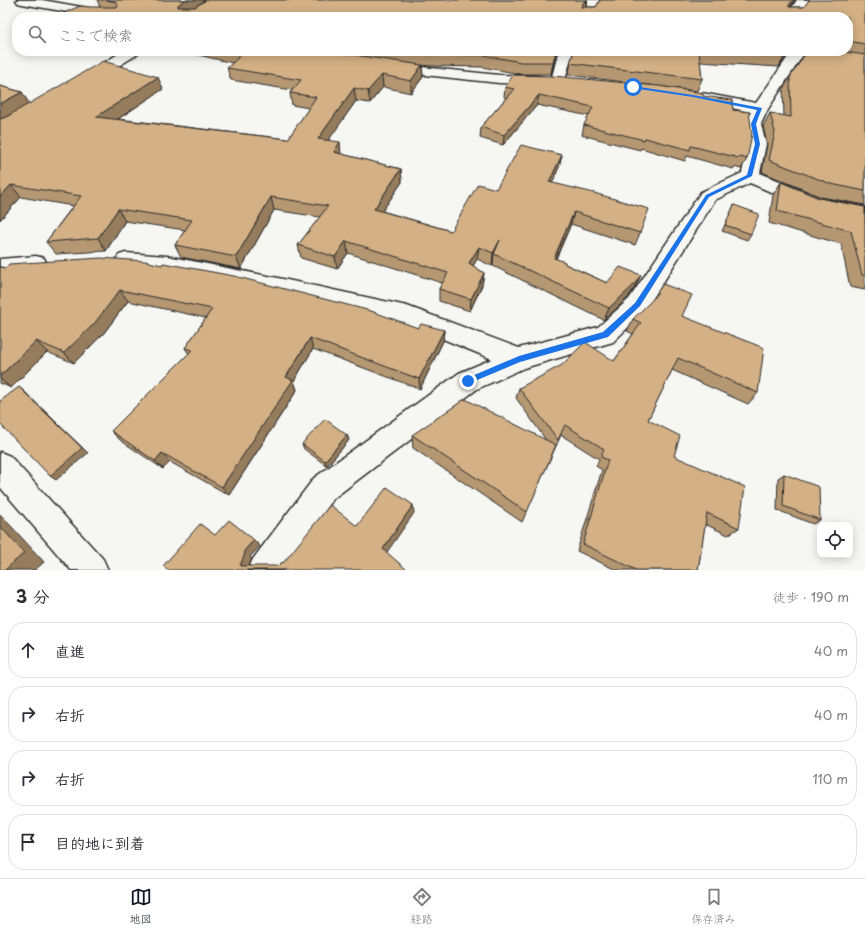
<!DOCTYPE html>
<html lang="ja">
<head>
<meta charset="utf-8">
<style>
	body { margin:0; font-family:"Playpen Sans","Klee One",sans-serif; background:#f2f2f3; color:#2b2b33 }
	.controls { position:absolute; right:12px; bottom:12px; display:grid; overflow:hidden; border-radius:8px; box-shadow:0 2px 10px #0003 }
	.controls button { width:36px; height:36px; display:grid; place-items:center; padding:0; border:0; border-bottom:1px solid #e1e1e2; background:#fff; color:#2b2b33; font:20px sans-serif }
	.stop { position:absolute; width:12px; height:12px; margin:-9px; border:3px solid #1a73e8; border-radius:50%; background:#fff }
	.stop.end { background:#1a73e8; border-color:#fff; box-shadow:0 1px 4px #0008 }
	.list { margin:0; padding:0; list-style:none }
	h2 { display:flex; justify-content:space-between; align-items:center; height:52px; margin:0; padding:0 16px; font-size:17px }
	h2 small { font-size:13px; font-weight:400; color:#7c7c81 }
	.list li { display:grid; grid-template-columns:26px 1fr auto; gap:12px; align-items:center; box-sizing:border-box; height:56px; margin:0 8px 8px; padding:0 8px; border:1px solid #e1e1e2; border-radius:16px }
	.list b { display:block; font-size:15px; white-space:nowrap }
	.list em { font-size:13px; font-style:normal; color:#7c7c81 }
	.icon { flex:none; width:22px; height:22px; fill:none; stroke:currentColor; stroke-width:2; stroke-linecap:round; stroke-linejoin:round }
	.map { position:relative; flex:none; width:865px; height:570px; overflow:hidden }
	.search { position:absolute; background:#fff; box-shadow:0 2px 10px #0003; left:12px; right:12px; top:12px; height:44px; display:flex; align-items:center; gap:10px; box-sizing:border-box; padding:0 14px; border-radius:16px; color:#7c7c81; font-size:15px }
	.sheet { height:308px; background:#fff }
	nav { display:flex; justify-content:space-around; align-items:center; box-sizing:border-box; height:56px; border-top:1px solid #e1e1e2; background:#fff; font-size:11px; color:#7c7c81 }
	nav a { display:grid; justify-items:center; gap:2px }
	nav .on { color:#111827 }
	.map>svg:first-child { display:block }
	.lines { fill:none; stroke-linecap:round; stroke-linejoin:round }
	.minor-casing { stroke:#2b2b2b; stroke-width:3 }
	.minor { fill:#f6f6f2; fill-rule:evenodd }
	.wall { fill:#b59772; stroke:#2b2b2b }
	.shaded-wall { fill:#947b5d; stroke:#2b2b2b }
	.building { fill:#d3b085; stroke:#2b2b2b }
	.route { fill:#1a73e8 }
</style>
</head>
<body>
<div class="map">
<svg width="865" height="570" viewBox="0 0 865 570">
	<rect width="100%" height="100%" fill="#f6f6f2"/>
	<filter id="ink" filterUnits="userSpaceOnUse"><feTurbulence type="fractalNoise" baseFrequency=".025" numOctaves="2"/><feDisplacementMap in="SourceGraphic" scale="8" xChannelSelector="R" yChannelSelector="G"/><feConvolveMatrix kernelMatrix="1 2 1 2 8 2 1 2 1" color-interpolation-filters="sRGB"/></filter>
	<g filter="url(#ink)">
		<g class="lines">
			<defs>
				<path id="minor" d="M 16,0 L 42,0 L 116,13 L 120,14 L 122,17 L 95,17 L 22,4 L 18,3 Z
					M 588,0 L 600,0 L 600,5 L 592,17 L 580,17 L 588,5 Z
					M 797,0 L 809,0 L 797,17 L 785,17 Z
					M 123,51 L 140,51 L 138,54 L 91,83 L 86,84 L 81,83 L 79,80 L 81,77 Z
					M 559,51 L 573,51 L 565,80 L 563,83 L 558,84 L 553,83 L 551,80 Z
					M 792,51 L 805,52 L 768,109 L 761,124 L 766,144 L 760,173 L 821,198 L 865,207 L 865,221 L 810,209 L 750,183 L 715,200 L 645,311 L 613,342 L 524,368 L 477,389 L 334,498 L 283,570 L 248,570 L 253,559 L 314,478 L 459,373 L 492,359 L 404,323 L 278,294 L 167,272 L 126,269 L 119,267 L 115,261 L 119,255 L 126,253 L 167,256 L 278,278 L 407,306 L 519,348 L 598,327 L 629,299 L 701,192 L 742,173 L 748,144 L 745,124 L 751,112 L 697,101 L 694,98 L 697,95 L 702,93 L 756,103 Z
					M 392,64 L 499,75 L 539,76 L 544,77 L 546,80 L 544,83 L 539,84 L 499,83 L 387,71 L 385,68 L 387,65 Z
					M 36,256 L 44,258 L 47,264 L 44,270 L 36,272 L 0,275 L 0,259 Z
					M 0,452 L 10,456 L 103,559 L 108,570 L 71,570 L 0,487 Z"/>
			</defs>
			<!-- minor casing -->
			<use href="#minor" class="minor-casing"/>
			<!-- minor -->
			<use href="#minor" class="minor"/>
		</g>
		<!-- wall -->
		<path class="wall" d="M 97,0 L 587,0 L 586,5 L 585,7 L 596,7 L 600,0 L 795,0 L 790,7 L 804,7 L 865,0 L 865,205 L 821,197 L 762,172 L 767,144 L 763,126 L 770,113 L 784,116 L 783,89 L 790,77 L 807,51 L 848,51 L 848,17 L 66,17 L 64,13 L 100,7 Z
			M 181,51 L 558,51 L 551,74 L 520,74 L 482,67 L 431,66 L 422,65 L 423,77 L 411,93 L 383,87 L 370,103 L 356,101 L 328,140 L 341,154 L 401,169 L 402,182 L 382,211 L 451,231 L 496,189 L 562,155 L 559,167 L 552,183 L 640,233 L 635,245 L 571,224 L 556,259 L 565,264 L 607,283 L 641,275 L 635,287 L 628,298 L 604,320 L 493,266 L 493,263 L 492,266 L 477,259 L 473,266 L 484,273 L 482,285 L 470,311 L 439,301 L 439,289 L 442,283 L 348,253 L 337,269 L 301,258 L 298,245 L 320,217 L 274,210 L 241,269 L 181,257 L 175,245 L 185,230 L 125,221 L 106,251 L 56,254 L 46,242 L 73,206 L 21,197 L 0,220 L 0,86 L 22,92 L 29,104 L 163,89 L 118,119 L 288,139 L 309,108 L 292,105 L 290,93 L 292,90 L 231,80 L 227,68 L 233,63 Z
			M 574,51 L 791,51 L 779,67 L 700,62 L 702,79 L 697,91 L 568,75 Z
			M 505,87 L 703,96 L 733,110 L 747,159 L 741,169 L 734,167 L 733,169 L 687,156 L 685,161 L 641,148 L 640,150 L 582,135 L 584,125 L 589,116 L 537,105 L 503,145 L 480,138 L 481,127 L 506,98 L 504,97 Z
			M 781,182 L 819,198 L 865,207 L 865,290 L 850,287 L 841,244 L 769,223 L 773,195 Z
			M 734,205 L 751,234 L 747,240 L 722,231 Z
			M 0,267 L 418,328 L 444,330 L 443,341 L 420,389 L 313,349 L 294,381 L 297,390 L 229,495 L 170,462 L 163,469 L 120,440 L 111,431 L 189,354 L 185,348 L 206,318 L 128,301 L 103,334 L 74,363 L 47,352 L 11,388 L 0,383 Z
			M 682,316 L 758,393 L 748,404 L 672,370 L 648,420 L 674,456 L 739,528 L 728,535 L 705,524 L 698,570 L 616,570 L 577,551 L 602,470 L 596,466 L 599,459 L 561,435 L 522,522 L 413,448 L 412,435 L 546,440 L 516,398 L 519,388 L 614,361 L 633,334 L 627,331 L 633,319 Z
			M 347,435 L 349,440 L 327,466 L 304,449 L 302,444 Z
			M 784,474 L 820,520 L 813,524 L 777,510 L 778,478 Z"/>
		<!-- shaded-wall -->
		<path class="shaded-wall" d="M 185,0 L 205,0 L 182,16 L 178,7 L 178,5 Z
			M 585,0 L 587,0 L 586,5 L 580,17 L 581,7 Z
			M 793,0 L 795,0 L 784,16 L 789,5 Z
			M 556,51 L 558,51 L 551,74 L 553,62 Z
			M 788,51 L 791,51 L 779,67 L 785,55 Z
			M 422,65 L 423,77 L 411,93 L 411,81 Z
			M 382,75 L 383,87 L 370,103 L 368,91 Z
			M 158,77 L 163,89 L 103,129 L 96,117 Z
			M 354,88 L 356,101 L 321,151 L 318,139 Z
			M 22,92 L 30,105 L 0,120 L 0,104 Z
			M 539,95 L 537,105 L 503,145 L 504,135 Z
			M 340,142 L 341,154 L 334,152 Z
			M 562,155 L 559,167 L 547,195 L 549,182 Z
			M 401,169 L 402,182 L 375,222 L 374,209 Z
			M 11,185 L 21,197 L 0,220 L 0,197 Z
			M 271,197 L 274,210 L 241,269 L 236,257 Z
			M 118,209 L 125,221 L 106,251 L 98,238 Z
			M 574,212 L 571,224 L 551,270 L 554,258 Z
			M 500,240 L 494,254 L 493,263 L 492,266 L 493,253 Z
			M 346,241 L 348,253 L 337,269 L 335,257 Z
			M 479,247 L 477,259 L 468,275 L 469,263 Z
			M 484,273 L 482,285 L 470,311 L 471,299 Z
			M 641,275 L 635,287 L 628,298 L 604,320 L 609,308 Z
			M 120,290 L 128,301 L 103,334 L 74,363 L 64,353 Z
			M 444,330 L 443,341 L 420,389 L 419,379 Z
			M 310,338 L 313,349 L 294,381 L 297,390 L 229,495 L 222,487 L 286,377 Z
			M 36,341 L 47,352 L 11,388 L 0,379 L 0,376 Z
			M 19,387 L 25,392 L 88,453 L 56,480 L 50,476 Z
			M 347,435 L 349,440 L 327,466 L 325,461 Z
			M 162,453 L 170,462 L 163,469 L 155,461 Z
			M 413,505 L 414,513 L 385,555 L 383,549 Z
			M 0,514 L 44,562 L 35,570 L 5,570 L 0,526 Z
			M 254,540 L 260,546 L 250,557 L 252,559 L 247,570 L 240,566 L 244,551 Z"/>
		<!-- building -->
		<path class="building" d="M 107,0 L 185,0 L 178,5 L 178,7 L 195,7 L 206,0 L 585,0 L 581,7 L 596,7 L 600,0 L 793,0 L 789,5 L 789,7 L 804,7 L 809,0 L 865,0 L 865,44 L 848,41 L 848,17 L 80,17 L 64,13 L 80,6 L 90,7 L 118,7 L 116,2 Z
			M 227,51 L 327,51 L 422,65 L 411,81 L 382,75 L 368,91 L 354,88 L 318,139 L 340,142 L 334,152 L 401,169 L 374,209 L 451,231 L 478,184 L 496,189 L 521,145 L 562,155 L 549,182 L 594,193 L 649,209 L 640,233 L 574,212 L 554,258 L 565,262 L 565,264 L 607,283 L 620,267 L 641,275 L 633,286 L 609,308 L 494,254 L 500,240 L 493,253 L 479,247 L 469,263 L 484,273 L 471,299 L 439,289 L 448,273 L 346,241 L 335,257 L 298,245 L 328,206 L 271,197 L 236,257 L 175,245 L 192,220 L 118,209 L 98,238 L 46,242 L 81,196 L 11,185 L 0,197 L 0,119 L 6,117 L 103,61 L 158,77 L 96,117 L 288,139 L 316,97 L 290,93 L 301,80 L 227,68 L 242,54 Z
			M 396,51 L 556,51 L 553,62 L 521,62 L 483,55 L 431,55 Z
			M 574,51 L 699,51 L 702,79 L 570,63 Z
			M 717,51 L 788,51 L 785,55 Z
			M 807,51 L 838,51 L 865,55 L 865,191 L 831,184 L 769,160 L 775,132 L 770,113 L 791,117 L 790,77 Z
			M 513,75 L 553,76 L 659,86 L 703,93 L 703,96 L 732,100 L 733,110 L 749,112 L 752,134 L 747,159 L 740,157 L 739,158 L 691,146 L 690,150 L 645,138 L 644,140 L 584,125 L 593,107 L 539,95 L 504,135 L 481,127 L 514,89 L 505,87 Z
			M 0,86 L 22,92 L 0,104 Z
			M 781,182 L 819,198 L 865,207 L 865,276 L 862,275 L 851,231 L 777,211 Z
			M 734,205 L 759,214 L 751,234 L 725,225 Z
			M 101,258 L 145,261 L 162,265 L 163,263 L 234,276 L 371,311 L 418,328 L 421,324 L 444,330 L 419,379 L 310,338 L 286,377 L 293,380 L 222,487 L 162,453 L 155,461 L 111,431 L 192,350 L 185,348 L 212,309 L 120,290 L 94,324 L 64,353 L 36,341 L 0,376 L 0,267 L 6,268 L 9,264 Z
			M 663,284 L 692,295 L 682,316 L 764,348 L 758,393 L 678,358 L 648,420 L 680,436 L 674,456 L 745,487 L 739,528 L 707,513 L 698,570 L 636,570 L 583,544 L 608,460 L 601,457 L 604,449 L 565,425 L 558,440 L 519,388 L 562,365 L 585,342 L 614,361 L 641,323 L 633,319 L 652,300 Z
			M 19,387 L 82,448 L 50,476 L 0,424 L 0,401 Z
			M 465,399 L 556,445 L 527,512 L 412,435 Z
			M 325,419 L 347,435 L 325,461 L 302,444 Z
			M 784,474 L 819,487 L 820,520 L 783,506 Z
			M 387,487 L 413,505 L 383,549 L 407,570 L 167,570 L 163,566 L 200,524 L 215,535 L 229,520 L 254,540 L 244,551 L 245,553 L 240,566 L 278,566 L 282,562 L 283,563 L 330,505 L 357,526 Z
			M 0,526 L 24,553 L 5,570 L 0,570 Z"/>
	</g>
	<!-- route -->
	<path class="route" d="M 633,86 L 693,95 L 762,108 L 756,124 L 760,144 L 752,176 L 709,197 L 640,306 L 608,337 L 520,362 L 470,383 L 465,383 L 465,379 L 519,356 L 603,332 L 635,303 L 706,195 L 747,175 L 755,144 L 751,124 L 757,110 L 693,97 L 632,88 Z"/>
</svg>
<div class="controls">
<button><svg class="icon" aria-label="locate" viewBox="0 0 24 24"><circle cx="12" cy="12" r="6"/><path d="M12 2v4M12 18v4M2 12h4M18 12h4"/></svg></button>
</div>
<div class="stop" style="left:633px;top:87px"></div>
<div class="stop end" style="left:468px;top:381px"></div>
<div class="search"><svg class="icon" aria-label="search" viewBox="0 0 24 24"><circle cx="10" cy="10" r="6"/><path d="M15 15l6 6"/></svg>ここで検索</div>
</div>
<section class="sheet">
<h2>3 分<small>徒歩 · 190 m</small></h2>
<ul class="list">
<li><svg class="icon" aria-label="ahead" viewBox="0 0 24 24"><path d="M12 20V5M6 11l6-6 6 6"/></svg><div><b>直進</b></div><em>40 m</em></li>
<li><svg class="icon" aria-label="right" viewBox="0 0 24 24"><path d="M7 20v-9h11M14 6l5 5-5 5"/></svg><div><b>右折</b></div><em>40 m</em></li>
<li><svg class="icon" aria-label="right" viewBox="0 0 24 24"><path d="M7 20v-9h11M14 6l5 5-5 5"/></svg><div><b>右折</b></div><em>110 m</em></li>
<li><svg class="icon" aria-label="arrive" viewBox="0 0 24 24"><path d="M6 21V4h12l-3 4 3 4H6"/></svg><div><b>目的地に到着</b></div></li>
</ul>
</section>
<nav>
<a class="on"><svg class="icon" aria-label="map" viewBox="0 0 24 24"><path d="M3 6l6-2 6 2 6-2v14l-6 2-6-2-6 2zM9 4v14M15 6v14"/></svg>地図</a>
<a><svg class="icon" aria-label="directions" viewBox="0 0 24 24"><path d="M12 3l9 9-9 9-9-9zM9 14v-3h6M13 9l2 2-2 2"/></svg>経路</a>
<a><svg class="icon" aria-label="saved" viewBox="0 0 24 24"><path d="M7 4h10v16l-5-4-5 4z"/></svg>保存済み</a>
</nav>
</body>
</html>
